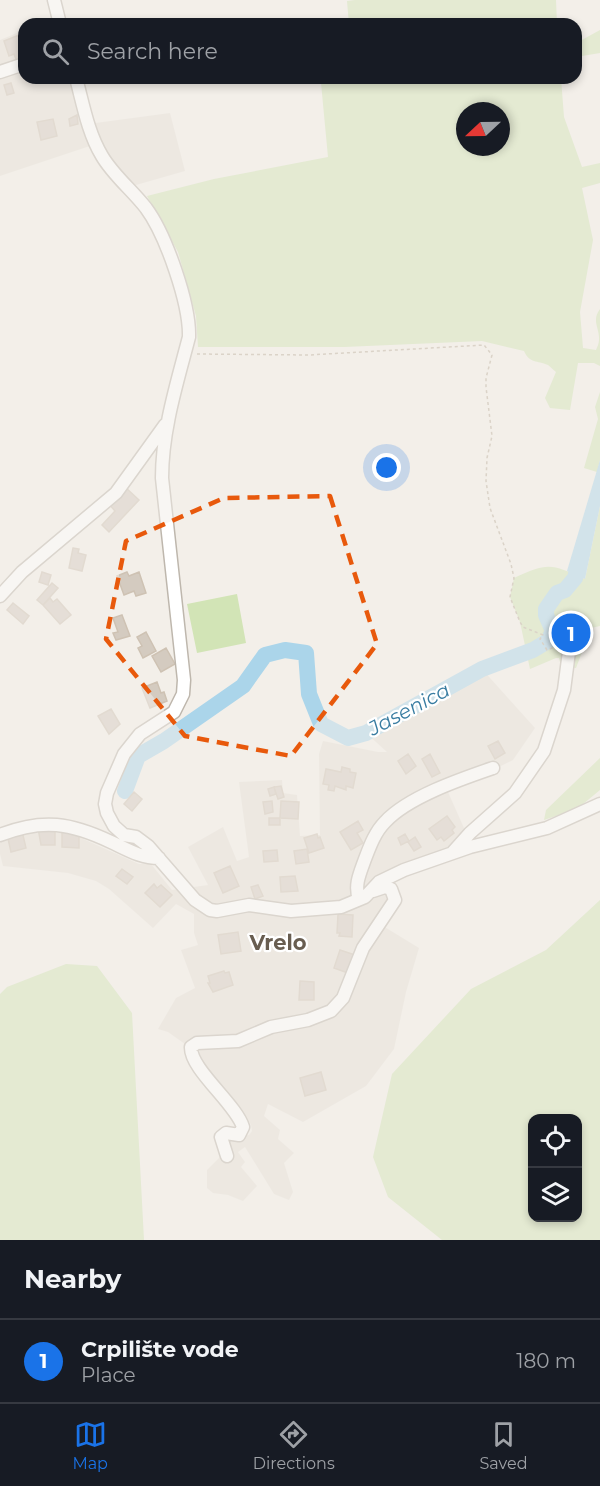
<!DOCTYPE html>
<html lang="en">
<head>
<meta charset="utf-8">
<style>
	body { margin:0; font-family:Montserrat,sans-serif; background:#20242c; color:#f1f3f6 }
	.controls { position:absolute; right:18px; bottom:18px; display:grid; overflow:hidden; border-radius:12px; box-shadow:0 3px 9px #0003 }
	.controls button { width:54px; height:54px; display:grid; place-items:center; padding:0; border:0; border-bottom:2px solid #363941; background:#171b24; color:#f1f3f6; font:30px sans-serif }
	.compass { position:absolute; left:456px; top:102px; width:54px; height:54px; border-radius:50%; background:#171b24; box-shadow:0 3px 9px #0003; rotate:248deg }
	.you { position:absolute; left:387px; top:468px; width:21px; height:21px; margin:-15px; border:4px solid #fff; border-radius:50%; background:#1a73e8; box-shadow:0 0 0 9px #1a73e833 }
	.badge { display:grid; place-items:center; width:39px; height:39px; border-radius:50%; background:#1a73e8; color:#fff; font-size:20px; font-weight:700 }
	.pin { position:absolute; translate:-50% -50%; border:3px solid #fff; box-shadow:0 2px 6px #0006 }
	.list { margin:0; padding:0; list-style:none }
	h2 { display:flex; justify-content:space-between; align-items:center; height:78px; margin:0; padding:0 24px; font-size:26px }
	h2 small { font-size:20px; font-weight:400; color:#9ea1a6 }
	.list li { display:grid; grid-template-columns:39px 1fr auto; gap:18px; align-items:center; box-sizing:border-box; height:84px; padding:0 24px; border-top:2px solid #363941 }
	.list b { display:block; font-size:22px; white-space:nowrap }
	.list p { margin:0; font-size:20px; white-space:nowrap; color:#9ea1a6 }
	.list em { font-size:20px; font-style:normal; color:#9ea1a6 }
	.icon { flex:none; width:33px; height:33px; fill:none; stroke:currentColor; stroke-width:2; stroke-linecap:round; stroke-linejoin:round }
	.map { position:relative; flex:none; width:600px; height:1240px; overflow:hidden }
	.search { position:absolute; background:#171b24; box-shadow:0 3px 9px #0003; left:18px; right:18px; top:18px; height:66px; display:flex; align-items:center; gap:15px; box-sizing:border-box; padding:0 21px; border-radius:18px; color:#9ea1a6; font-size:22px }
	.sheet { height:162px; background:#171b24 }
	nav { display:flex; justify-content:space-around; align-items:center; box-sizing:border-box; height:84px; border-top:2px solid #363941; background:#171b24; font-size:16px; color:#9ea1a6 }
	nav a { display:grid; justify-items:center; gap:3px }
	nav .on { color:#1a73e8 }
	.map>svg:first-child { display:block }
	.residential { fill:#e7e1d8 }
	.green { fill:#d2e4b6; fill-rule:evenodd }
	.water { fill:#abd5ea }
	.lines { fill:none; stroke-linecap:round; stroke-linejoin:round }
	.river { stroke:#abd5ea; stroke-width:16 }
	.building { fill:#d4cbc0; stroke:#cec2b3; stroke-width:1.5 }
	.minor-casing { stroke:#beb7ad; stroke-width:15 }
	.path { stroke:#beb19f; stroke-width:1.5; stroke-dasharray:3 3; stroke-linecap:butt }
	.minor { stroke:#fff; stroke-width:12 }
	.marked { fill:none; stroke:#e8590c; stroke-width:4.5; stroke-dasharray:12 8; stroke-linejoin:round }
	.labels { text-anchor:middle; stroke-width:4.5; stroke-linejoin:round; paint-order:stroke }
	.water-label { font-size:20px; font-style:italic; fill:#387ca1; stroke:#fff }
	.quarter-label { font-size:21px; font-weight:bold; fill:#685d50; stroke:#fff }
</style>
</head>
<body>
<div class="map">
<svg width="600" height="1240" viewBox="0 0 600 1240">
	<rect width="100%" height="100%" fill="#f3efe9"/>
	<!-- residential -->
	<path class="residential" d="M 24,30 L 24,78 L 73,78 L 88,124 L 170,113 L 185,171 L 122,189 L 103,170 L 90,146 L 0,176 L 0,40 Z
		M 482,669 L 535,728 L 513,760 L 448,792 L 468,837 L 454,858 L 415,873 L 395,878 L 399,897 L 383,926 L 419,948 L 406,992 L 394,1049 L 366,1086 L 303,1122 L 268,1104 L 264,1116 L 280,1130 L 278,1139 L 294,1153 L 284,1163 L 293,1192 L 289,1200 L 274,1194 L 245,1147 L 238,1152 L 245,1162 L 241,1167 L 257,1186 L 243,1201 L 228,1195 L 213,1193 L 207,1188 L 207,1170 L 230,1147 L 230,1141 L 233,1137 L 249,1135 L 252,1131 L 251,1125 L 246,1116 L 222,1088 L 202,1060 L 199,1051 L 192,1049 L 168,1032 L 158,1029 L 176,998 L 195,988 L 181,950 L 198,945 L 194,933 L 194,914 L 176,904 L 153,928 L 109,889 L 96,881 L 68,873 L 3,866 L 0,854 L 0,840 L 19,834 L 50,832 L 72,834 L 139,864 L 151,864 L 172,890 L 208,885 L 188,847 L 223,827 L 237,861 L 249,857 L 239,782 L 282,780 L 283,793 L 297,795 L 300,836 L 320,835 L 319,754 L 323,741 L 378,752 L 387,752 L 366,733 Z"/>
	<!-- green -->
	<path class="green" d="M 355,0 L 556,0 L 557,24 L 349,24 L 347,1 Z
		M 600,30 L 600,53 L 582,56 L 576,55 L 576,45 L 580,41 Z
		M 315,78 L 561,78 L 564,117 L 582,167 L 600,163 L 600,183 L 582,188 L 593,240 L 580,312 L 583,348 L 596,350 C 597,347 599,344 599,340 C 600,328 591,321 600,309 L 600,366 L 594,363 L 578,363 L 570,410 L 550,408 L 545,398 L 556,372 C 553,370 551,367 548,365 C 537,360 530,364 524,351 L 482,341 L 344,347 L 198,347 L 196,316 L 178,252 L 147,196 L 214,179 L 328,157 L 321,83 L 315,82 ZM 465,111 L 501,111 L 501,147 L 465,147 Z
		M 600,392 L 600,460 L 597,472 L 584,468 L 598,419 L 595,407 Z
		M 600,506 L 600,626 L 591,628 L 576,668 L 561,666 L 559,658 L 556,658 L 530,669 L 520,622 L 510,597 L 514,578 C 549,562 551,564 585,579 Z
		M 237,594 L 246,643 L 197,653 L 187,604 Z
		M 600,758 L 600,790 L 577,809 L 544,820 L 546,810 Z
		M 600,900 L 600,1240 L 442,1240 L 388,1197 L 373,1157 L 392,1074 L 471,989 L 546,950 ZM 532,1118 L 578,1118 L 578,1218 L 532,1218 Z
		M 66,964 L 97,966 L 132,1013 L 144,1240 L 0,1240 L 0,994 L 7,987 Z"/>
	<!-- water -->
	<path class="water" d="M 600,460 L 600,506 L 585,579 L 567,571 Z"/>
	<g class="lines">
		<!-- river -->
		<path class="river" d="M 125,791 L 138,756 L 164,741 L 243,686 L 265,655 L 285,650 L 306,653 L 309,694 L 321,724 L 348,738 L 366,733 L 482,669 L 533,650 L 548,641 L 553,631 L 546,615 L 546,609 L 557,593 L 565,590 L 575,578 L 582,553"/>
	</g>
	<!-- building -->
	<path class="building" d="M 19,35 L 24,48 L 24,59 L 17,62 L 14,54 L 9,56 L 4,41 Z
		M 11,83 L 14,93 L 7,95 L 4,85 Z
		M 77,115 L 78,124 L 70,126 L 69,119 Z
		M 53,119 L 57,136 L 41,140 L 37,122 Z
		M 125,487 L 139,500 L 109,532 L 102,525 L 115,511 L 109,504 Z
		M 73,548 L 79,549 L 78,553 L 86,555 L 82,571 L 69,568 Z
		M 42,572 L 51,575 L 48,585 L 39,582 Z
		M 127,572 L 129,576 L 139,572 L 146,593 L 136,596 L 134,591 L 124,595 L 117,576 Z
		M 52,583 L 58,588 L 43,605 L 37,600 Z
		M 50,598 L 53,602 L 57,599 L 71,615 L 60,624 L 43,605 Z
		M 13,603 L 29,616 L 23,624 L 7,610 Z
		M 122,615 L 130,636 L 116,640 L 113,633 L 118,632 L 113,618 Z
		M 569,622 L 580,627 L 573,643 L 562,638 Z
		M 146,632 L 156,651 L 143,658 L 138,648 L 142,646 L 137,637 Z
		M 166,648 L 175,664 L 161,672 L 152,656 Z
		M 157,682 L 161,693 L 164,692 L 167,701 L 150,708 L 142,688 Z
		M 111,709 L 120,724 L 109,734 L 98,716 Z
		M 498,741 L 505,753 L 495,759 L 488,746 Z
		M 408,754 L 416,766 L 406,774 L 398,761 Z
		M 430,754 L 440,773 L 432,777 L 422,759 Z
		M 342,767 L 350,769 L 350,772 L 356,773 L 353,788 L 346,786 L 346,790 L 335,786 L 334,791 L 328,790 L 329,785 L 323,784 L 326,769 L 341,772 Z
		M 281,786 L 284,797 L 278,799 L 274,787 Z
		M 274,787 L 276,794 L 270,796 L 268,789 Z
		M 134,792 L 142,799 L 132,811 L 124,804 Z
		M 272,801 L 273,812 L 265,814 L 263,802 Z
		M 281,801 L 299,802 L 298,819 L 280,818 Z
		M 447,816 L 455,827 L 452,830 L 454,833 L 444,841 L 441,837 L 437,840 L 429,829 Z
		M 269,818 L 280,818 L 280,825 L 269,825 Z
		M 358,821 L 363,830 L 357,833 L 363,843 L 351,850 L 340,832 Z
		M 38,828 L 55,828 L 55,845 L 41,845 Z
		M 62,829 L 79,829 L 79,848 L 62,847 Z
		M 22,831 L 26,848 L 11,852 L 7,834 Z
		M 317,834 L 318,838 L 320,837 L 324,848 L 309,853 L 304,838 Z
		M 405,834 L 409,841 L 401,845 L 398,838 Z
		M 415,837 L 421,847 L 414,851 L 408,842 Z
		M 307,849 L 309,862 L 296,864 L 294,851 Z
		M 277,850 L 278,861 L 264,862 L 263,851 Z
		M 230,866 L 239,886 L 223,893 L 214,873 Z
		M 122,869 L 133,877 L 127,884 L 116,876 Z
		M 295,876 L 298,891 L 281,892 L 280,877 Z
		M 154,884 L 157,888 L 161,885 L 172,895 L 160,907 L 145,893 Z
		M 258,885 L 263,896 L 255,899 L 251,887 Z
		M 338,914 L 353,915 L 352,937 L 339,936 L 340,933 L 337,933 Z
		M 238,932 L 241,951 L 221,954 L 218,935 Z
		M 340,950 L 355,955 L 348,973 L 334,968 Z
		M 224,971 L 225,973 L 229,972 L 233,985 L 213,992 L 208,983 L 210,983 L 208,976 Z
		M 300,981 L 314,982 L 314,1000 L 299,1000 Z
		M 321,1072 L 326,1090 L 305,1096 L 300,1078 Z"/>
	<g class="lines">
		<defs>
			<path id="minor" d="M 54,0 L 60,24
				M 0,72 L 24,64
				M 76,78 C 83,104 88,133 102,156 C 113,175 132,190 146,208 C 166,235 190,304 189,337 C 177,383 162,430 162,478 L 184,680 L 183,694 L 174,712 L 140,734 L 124,754 L 107,793 L 105,804 L 107,813 L 114,826 L 124,835 L 136,837 L 148,846 L 195,900 L 210,910 L 217,911 L 249,905 L 291,911 L 341,907 L 365,897 L 379,882 L 404,870 L 470,847 L 547,828 L 600,804
				M 0,596 L 22,572 L 116,493 L 165,425
				M 0,835 C 43,818 71,823 111,842 C 128,850 141,858 159,858
				M 453,852 L 470,833 L 515,793 L 544,751 L 564,690 L 570,644
				M 359,899 C 354,885 360,873 365,859 C 370,846 375,832 385,822 C 408,797 461,779 493,768
				M 227,1156 L 221,1137 L 226,1133 L 239,1135 L 243,1127 C 236,1104 190,1069 191,1047 L 197,1043 L 238,1041 L 271,1027 L 308,1020 L 331,1011 L 343,998 L 363,948 L 395,900 L 391,889 L 385,887 L 373,891"/>
		</defs>
		<!-- minor casing -->
		<use href="#minor" class="minor-casing"/>
		<!-- path -->
		<path class="path" d="M 197,354 L 309,355 L 484,345 L 492,355 L 486,378 L 486,387 L 492,436 L 487,458 L 486,481 L 490,508 L 511,564 L 514,578 L 510,597 L 520,622 L 523,627 L 543,635 L 540,639 L 547,650 L 555,647 L 559,650
			M 554,640 L 560,643"/>
		<!-- minor -->
		<use href="#minor" class="minor"/>
	</g>
	<!-- marked area -->
	<path d="M0 0H600V1240H0ZM 330,496 L 377,644 L 291,756 L 185,736 L 106,639 L 126,541 L 224,498 Z" fill="#f3efe9" fill-opacity=".55" fill-rule="evenodd"/>
	<path class="marked" d="M 330,496 L 377,644 L 291,756 L 185,736 L 106,639 L 126,541 L 224,498 Z"/>
	<g class="labels">
		<!-- water labels -->
		<g class="water-label">
			<text transform="translate(409 709) rotate(-28)" y="7">Jasenica</text>
		</g>
		<!-- quarter labels -->
		<g class="quarter-label">
			<text x="278" y="950">Vrelo</text>
		</g>
	</g>
</svg>
<div class="controls">
<button><svg class="icon" aria-label="locate" viewBox="0 0 24 24"><circle cx="12" cy="12" r="6"/><path d="M12 2v4M12 18v4M2 12h4M18 12h4"/></svg></button>
<button><svg class="icon" aria-label="layers" viewBox="0 0 24 24"><path d="M12 4l9 5-9 5-9-5zM3 14l9 5 9-5"/></svg></button>
</div>
<svg class="compass" viewBox="-18 -18 36 36"><path d="M0-13l5 13h-10z" fill="#e53935"/><path d="M0 13l5-13h-10z" fill="#9ea1a6"/></svg>
<div class="you"></div>
<div class="pin badge" style="left:571px;top:633px">1</div>
<div class="search"><svg class="icon" aria-label="search" viewBox="0 0 24 24"><circle cx="10" cy="10" r="6"/><path d="M15 15l6 6"/></svg>Search here</div>
</div>
<section class="sheet">
<h2>Nearby<small></small></h2>
<ul class="list">
<li><span class="badge">1</span><div><b>Crpilište vode</b><p>Place</p></div><em>180 m</em></li>
</ul>
</section>
<nav>
<a class="on"><svg class="icon" aria-label="map" viewBox="0 0 24 24"><path d="M3 6l6-2 6 2 6-2v14l-6 2-6-2-6 2zM9 4v14M15 6v14"/></svg>Map</a>
<a><svg class="icon" aria-label="directions" viewBox="0 0 24 24"><path d="M12 3l9 9-9 9-9-9zM9 14v-3h6M13 9l2 2-2 2"/></svg>Directions</a>
<a><svg class="icon" aria-label="saved" viewBox="0 0 24 24"><path d="M7 4h10v16l-5-4-5 4z"/></svg>Saved</a>
</nav>
</body>
</html>
